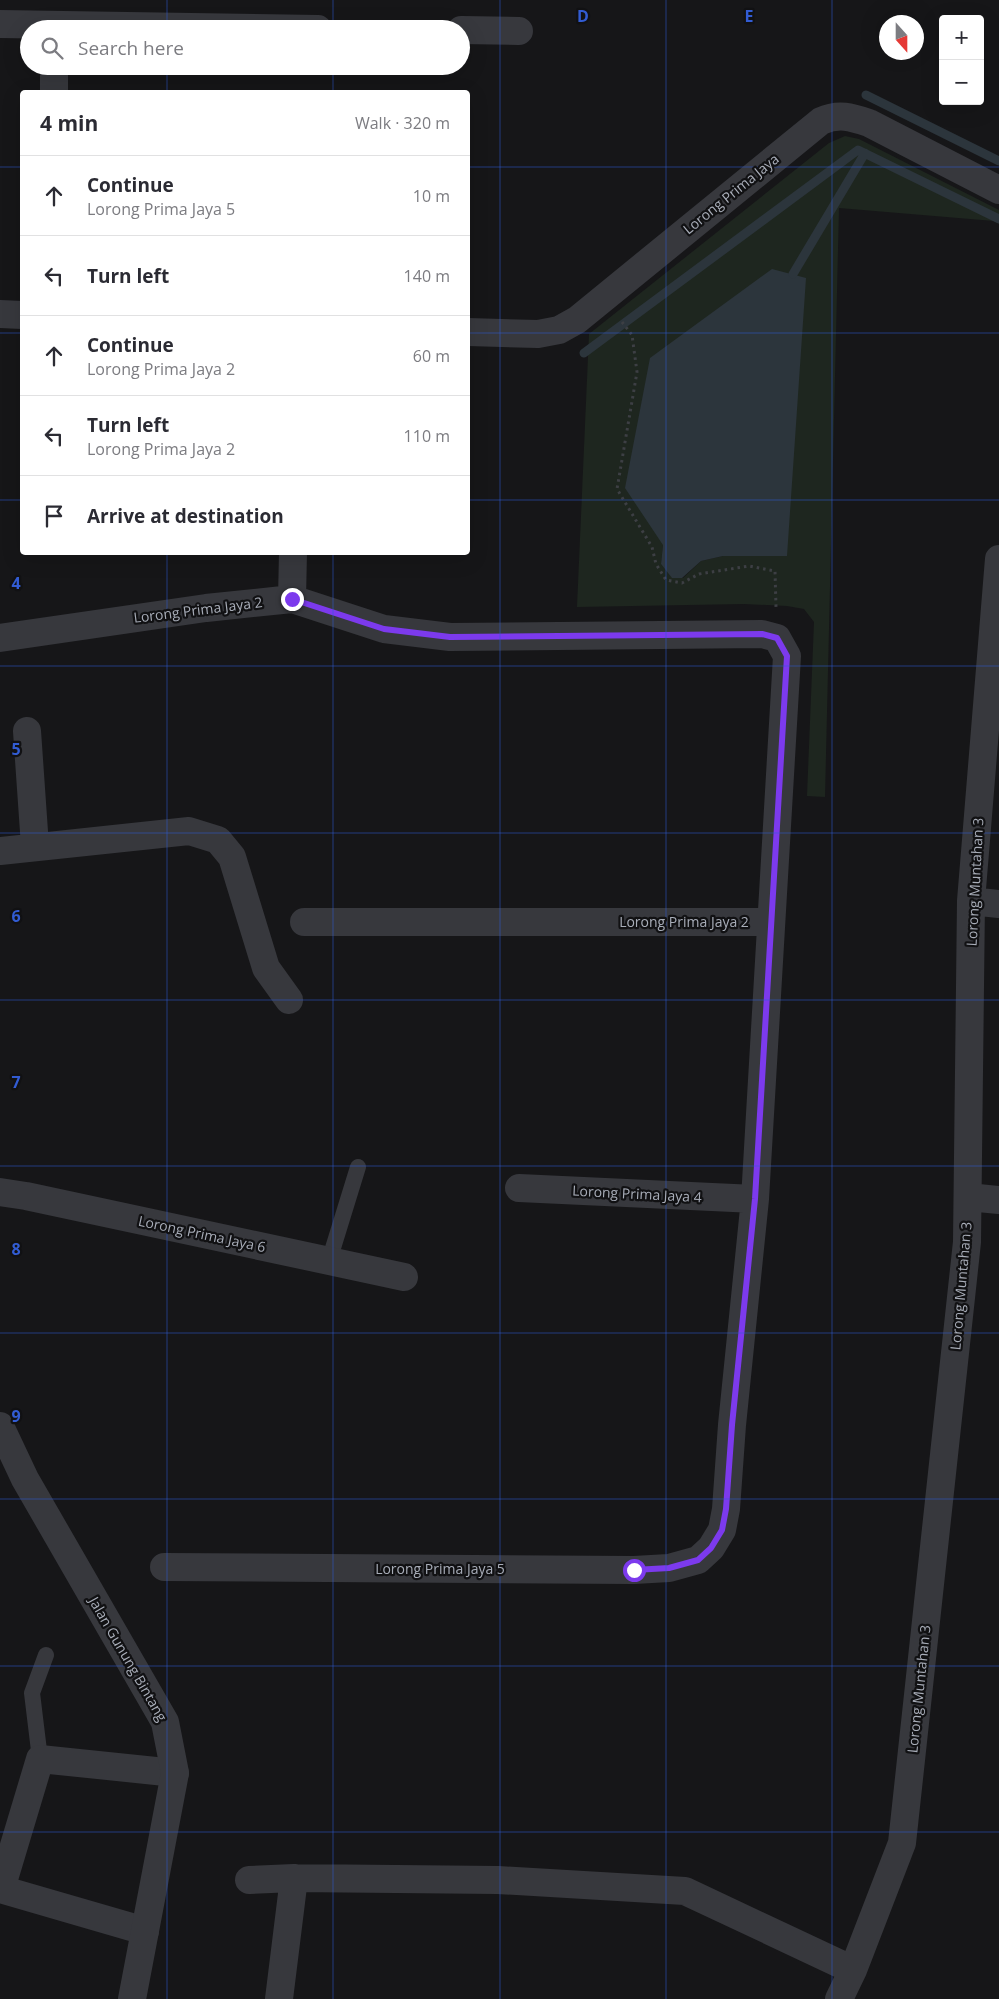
<!DOCTYPE html>
<html lang="en">
<head>
<meta charset="utf-8">
<style>
	body { margin:0; font-family:"Open Sans",sans-serif; background:#f7f7f7; color:#2b2b33 }
	.controls { position:absolute; right:15px; top:15px; display:grid; overflow:hidden; border-radius:5px; box-shadow:0 5px 20px #0002 }
	.controls button { width:45px; height:45px; display:grid; place-items:center; padding:0; border:0; border-bottom:1px solid #e1e1e2; background:#fff; color:#2b2b33; font:25px sans-serif }
	.compass { position:absolute; left:879px; top:15px; width:45px; height:45px; border-radius:50%; background:#fff; box-shadow:0 5px 20px #0002; rotate:159deg }
	.stop { position:absolute; width:15px; height:15px; margin:-11px; border:4px solid #7c3aed; border-radius:50%; background:#fff }
	.stop.end { background:#7c3aed; border-color:#fff; box-shadow:0 1px 5px #0008 }
	.list { margin:0; padding:0; list-style:none }
	h2 { display:flex; justify-content:space-between; align-items:center; height:65px; margin:0; padding:0 20px; font-size:21px }
	h2 small { font-size:16px; font-weight:400; color:#7c7c81 }
	.list li { display:grid; grid-template-columns:32px 1fr auto; gap:15px; align-items:center; box-sizing:border-box; height:80px; padding:0 20px; border-top:1px solid #e1e1e2 }
	.list b { display:block; font-size:19px; white-space:nowrap }
	.list p { margin:0; font-size:16px; white-space:nowrap; color:#7c7c81 }
	.list em { font-size:16px; font-style:normal; color:#7c7c81 }
	.icon { flex:none; width:28px; height:28px; fill:none; stroke:currentColor; stroke-width:2; stroke-linecap:round; stroke-linejoin:round }
	.map { position:relative; flex:none; width:999px; height:1999px; overflow:hidden }
	.search { position:absolute; background:#fff; box-shadow:0 5px 20px #0002; left:20px; top:20px; width:450px; height:55px; display:flex; align-items:center; gap:12px; box-sizing:border-box; padding:0 18px; border-radius:28px; color:#7c7c81; font-size:19px }
	.panel { position:absolute; background:#fff; box-shadow:0 5px 20px #0002; left:20px; top:90px; width:450px; height:465px; border-radius:5px }
	.map>svg:first-child { display:block }
	.green { fill:#1e261f; fill-rule:evenodd }
	.water { fill:#2c353c }
	.lines { fill:none; stroke-linecap:round; stroke-linejoin:round }
	.stream { stroke:#2c353c; stroke-width:9 }
	.path { stroke:#3d3f44; stroke-width:3; stroke-dasharray:2.5 4; stroke-linecap:butt }
	.service { stroke:#37383d; stroke-width:16 }
	.minor { stroke:#37383d; stroke-width:28 }
	.tertiary { stroke:#37383d; stroke-width:28 }
	.route { stroke:#7c3aed; stroke-width:6 }
	.grid { fill:none; stroke:#325cd3; stroke-width:1; stroke-opacity:0.55 }
	.labels { text-anchor:middle; stroke-width:4.5; stroke-linejoin:round; paint-order:stroke }
	.street-label { font-size:14px; fill:#a8adb8; stroke:#111113 }
	.grid-label { font-size:16px; text-anchor:middle; font-weight:bold; fill:#325cd3; stroke:#111113; stroke-width:4.5; stroke-linejoin:round; paint-order:stroke }
</style>
</head>
<body>
<div class="map">
<svg width="999" height="1999" viewBox="0 0 999 1999">
	<rect width="100%" height="100%" fill="#161618"/>
	<!-- green -->
	<path class="green" d="M 845,136 L 859,139 L 999,210 L 999,224 L 994,221 L 839,208 L 825,797 L 807,796 L 814,622 L 804,609 L 787,606 L 744,604 L 577,607 L 589,334 L 829,143 ZM 663,545 L 787,556 L 723,556 L 701,561 L 683,578 L 673,578 L 661,564 Z"/>
	<!-- water -->
	<path class="water" d="M 772,269 L 806,278 L 787,556 L 723,556 L 701,561 L 682,578 L 672,578 L 661,564 L 663,545 L 625,488 L 650,358 Z"/>
	<g class="lines">
		<!-- stream -->
		<path class="stream" d="M 866,95 L 999,161
			M 793,274 L 865,153
			M 584,353 L 858,150 L 999,219"/>
		<!-- path -->
		<path class="path" d="M 622,322 L 632,335 L 637,372 L 617,489 L 652,547 L 656,564 L 666,580 L 682,583 L 699,574 L 749,566 L 775,571 L 776,607"/>
		<!-- service -->
		<path class="service" d="M 329,1261 L 358,1167
			M 40,1759 L 32,1693 L 46,1655"/>
		<!-- minor -->
		<path class="minor" d="M 0,24 L 318,29
			M 461,30 L 519,31
			M 54,66 L 54,92
			M 0,314 L 22,315
			M 468,332 L 538,334 L 559,330 L 577,320 L 821,121 C 839,113 851,117 869,123 L 999,190
			M 292,599 L 293,552
			M 0,638 L 206,608 L 292,599 L 384,629 L 450,637 L 762,634 L 777,638 L 787,656 L 755,1199 L 732,1425 L 726,1509 L 722,1530 L 711,1548 L 698,1560 L 669,1568 L 634,1570 L 164,1567
			M 27,731 L 35,846
			M 0,851 L 189,831 L 218,840 L 232,857 L 266,968 L 289,1000
			M 971,901 L 999,904
			M 304,922 L 770,922
			M 519,1188 L 755,1199
			M 0,1192 L 26,1196 L 404,1277
			M 968,1197 L 999,1200
			M 249,1880 L 294,1878 L 498,1880 L 685,1891 L 853,1970
			M 0,1889 L 145,1931
			M 1,1889 L 40,1759 L 175,1773
			M 279,1999 L 294,1878
			M 839,1999 L 853,1970 L 902,1843 L 967,1242 L 971,901 L 999,559"/>
		<!-- tertiary -->
		<path class="tertiary" d="M 0,1426 L 25,1479 L 165,1722 L 175,1773 L 132,1999"/>
	</g>
	<g class="lines">
		<!-- route -->
		<path class="route" d="M 292,599 L 384,629 L 450,637 L 762,634 L 777,638 L 787,656 L 755,1199 L 732,1425 L 726,1509 L 722,1530 L 711,1548 L 698,1560 L 669,1568 L 634,1570"/>
	</g>
	<!-- grid -->
	<path class="grid" d="M 167,0 L 167,29M 333,0 L 333,29M 500,0 L 500,1999M 666,0 L 666,1999M 832,0 L 832,1999M 167,66 L 167,92M 333,66 L 333,92M 0,167 L 22,167M 468,167 L 999,167M 0,333 L 22,333M 468,333 L 999,333M 0,500 L 22,500M 468,500 L 999,500M 167,552 L 167,1999M 333,552 L 333,1999M 0,666 L 999,666M 0,833 L 999,833M 0,1000 L 999,1000M 0,1166 L 999,1166M 0,1333 L 999,1333M 0,1499 L 999,1499M 0,1666 L 999,1666M 0,1832 L 999,1832"/>
	<g class="labels">
		<!-- street labels -->
		<g class="street-label">
			<text transform="translate(731 194) rotate(-39)" y="5">Lorong Prima Jaya</text>
			<text transform="translate(198 610) rotate(-7)" y="5">Lorong Prima Jaya 2</text>
			<text transform="translate(975 882) rotate(-87)" y="5">Lorong Muntahan 3</text>
			<text x="684" y="927">Lorong Prima Jaya 2</text>
			<text transform="translate(637 1194) rotate(3)" y="5">Lorong Prima Jaya 4</text>
			<text transform="translate(202 1234) rotate(12)" y="5">Lorong Prima Jaya 6</text>
			<text transform="translate(961 1286) rotate(-85)" y="5">Lorong Muntahan 3</text>
			<text x="440" y="1574">Lorong Prima Jaya 5</text>
			<text transform="translate(128 1659) rotate(60)" y="5">Jalan Gunung Bintang</text>
			<text transform="translate(919 1689) rotate(-84)" y="5">Lorong Muntahan 3</text>
		</g>
	</g>
	<g class="grid-label">
		<text x="583" y="22">D</text>
		<text x="749" y="22">E</text>
		<text x="16" y="589">4</text>
		<text x="16" y="755">5</text>
		<text x="16" y="922">6</text>
		<text x="16" y="1088">7</text>
		<text x="16" y="1255">8</text>
		<text x="16" y="1422">9</text>
	</g>
</svg>
<div class="controls">
<button>+</button>
<button>−</button>
</div>
<svg class="compass" viewBox="-18 -18 36 36"><path d="M0-13l5 13h-10z" fill="#e53935"/><path d="M0 13l5-13h-10z" fill="#7c7c81"/></svg>
<div class="stop" style="left:634px;top:1570px"></div>
<div class="stop end" style="left:292px;top:599px"></div>
<div class="search"><svg class="icon" aria-label="search" viewBox="0 0 24 24"><circle cx="10" cy="10" r="6"/><path d="M15 15l6 6"/></svg>Search here</div>
<section class="panel">
<h2>4 min<small>Walk · 320 m</small></h2>
<ul class="list">
<li><svg class="icon" aria-label="ahead" viewBox="0 0 24 24"><path d="M12 20V5M6 11l6-6 6 6"/></svg><div><b>Continue</b><p>Lorong Prima Jaya 5</p></div><em>10 m</em></li>
<li><svg class="icon" aria-label="left" viewBox="0 0 24 24"><path d="M17 20v-9H6M10 6l-5 5 5 5"/></svg><div><b>Turn left</b></div><em>140 m</em></li>
<li><svg class="icon" aria-label="ahead" viewBox="0 0 24 24"><path d="M12 20V5M6 11l6-6 6 6"/></svg><div><b>Continue</b><p>Lorong Prima Jaya 2</p></div><em>60 m</em></li>
<li><svg class="icon" aria-label="left" viewBox="0 0 24 24"><path d="M17 20v-9H6M10 6l-5 5 5 5"/></svg><div><b>Turn left</b><p>Lorong Prima Jaya 2</p></div><em>110 m</em></li>
<li><svg class="icon" aria-label="arrive" viewBox="0 0 24 24"><path d="M6 21V4h12l-3 4 3 4H6"/></svg><div><b>Arrive at destination</b></div></li>
</ul>
</section>
</div>
</body>
</html>
